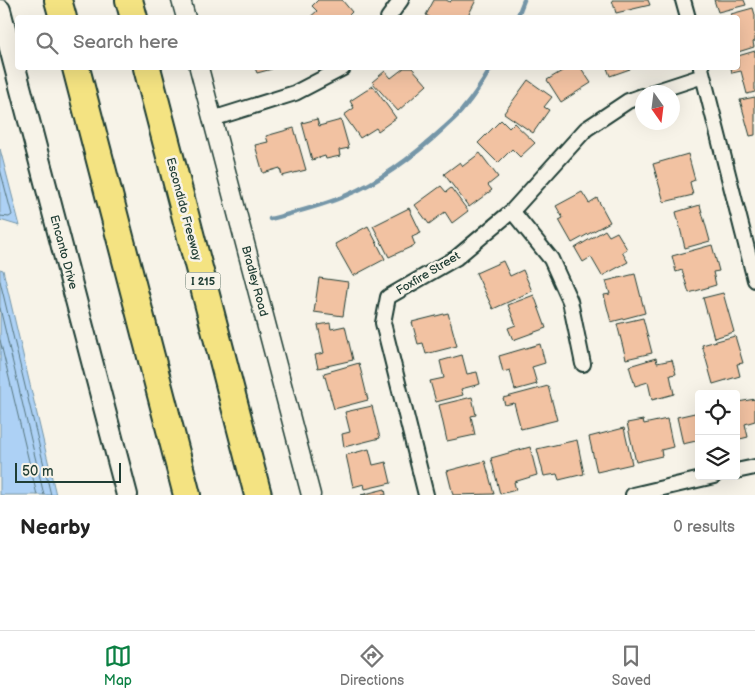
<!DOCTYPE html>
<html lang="en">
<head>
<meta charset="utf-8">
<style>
	body { margin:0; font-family:"Balsamiq Sans",sans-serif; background:#f6f6f6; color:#222 }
	.controls { position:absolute; right:15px; bottom:15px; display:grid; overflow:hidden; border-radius:5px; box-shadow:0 5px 20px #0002 }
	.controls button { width:45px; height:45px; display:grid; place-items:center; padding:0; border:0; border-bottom:1px solid #e0e0e0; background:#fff; color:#222; font:25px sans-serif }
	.compass { position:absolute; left:635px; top:85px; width:45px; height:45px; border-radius:50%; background:#fff; box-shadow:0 5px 20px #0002; rotate:166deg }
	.scale { position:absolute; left:15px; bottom:12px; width:106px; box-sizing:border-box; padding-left:5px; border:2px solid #1f3d34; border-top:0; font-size:14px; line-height:18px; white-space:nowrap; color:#1f3d34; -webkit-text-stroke:4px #f7f3e8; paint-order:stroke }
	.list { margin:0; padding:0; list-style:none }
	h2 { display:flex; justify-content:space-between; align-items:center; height:65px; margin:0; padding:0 20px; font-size:21px }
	h2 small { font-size:16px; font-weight:400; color:#767676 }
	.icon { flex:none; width:28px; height:28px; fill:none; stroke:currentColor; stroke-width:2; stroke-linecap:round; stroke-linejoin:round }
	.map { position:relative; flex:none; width:755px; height:495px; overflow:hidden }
	.search { position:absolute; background:#fff; box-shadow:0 5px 20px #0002; left:15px; right:15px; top:15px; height:55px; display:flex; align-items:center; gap:12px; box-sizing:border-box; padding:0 18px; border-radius:5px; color:#767676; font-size:19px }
	.sheet { height:135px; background:#fff }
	nav { display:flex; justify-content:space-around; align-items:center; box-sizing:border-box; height:70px; border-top:1px solid #e0e0e0; background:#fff; font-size:14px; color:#767676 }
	nav a { display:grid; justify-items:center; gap:2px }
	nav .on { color:#0b8043 }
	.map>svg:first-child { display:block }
	.water { fill:#add1f5; stroke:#7496a8 }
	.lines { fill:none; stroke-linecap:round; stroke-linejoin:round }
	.shore { stroke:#587881; stroke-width:1 }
	.stream { stroke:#7496a8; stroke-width:4.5 }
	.building { fill:#f2c2a2; stroke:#1f3d34 }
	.minor-casing { stroke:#1f3d34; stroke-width:18 }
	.tertiary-casing { stroke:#1f3d34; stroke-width:21 }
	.secondary-casing { stroke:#1f3d34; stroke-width:24 }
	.motorway-casing { stroke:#1f3d34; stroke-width:30 }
	.minor { stroke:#f7f3e8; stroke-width:14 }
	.tertiary { stroke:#f7f3e8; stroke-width:18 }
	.secondary { stroke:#f7f3e8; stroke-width:20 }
	.motorway { stroke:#f4e382; stroke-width:26 }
	.labels { text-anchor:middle; stroke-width:5; stroke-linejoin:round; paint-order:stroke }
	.shield { fill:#f7f3e8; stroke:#60746a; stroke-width:1 }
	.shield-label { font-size:11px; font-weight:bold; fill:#1f3d34 }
	.street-label { font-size:12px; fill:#1f3d34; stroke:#f7f3e8 }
</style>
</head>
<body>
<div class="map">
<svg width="755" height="495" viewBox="0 0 755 495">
	<rect width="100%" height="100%" fill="#f7f3e8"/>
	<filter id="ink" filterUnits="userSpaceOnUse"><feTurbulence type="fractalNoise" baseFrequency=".02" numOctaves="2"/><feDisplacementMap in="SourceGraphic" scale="10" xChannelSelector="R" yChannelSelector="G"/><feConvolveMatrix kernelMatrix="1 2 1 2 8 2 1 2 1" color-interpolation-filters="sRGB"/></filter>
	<g filter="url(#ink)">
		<!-- water -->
		<path class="water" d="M 0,149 L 20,226 L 0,220 Z
			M 0,269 L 3,270 L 56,495 L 0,495 Z"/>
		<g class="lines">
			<!-- shore -->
			<path class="shore" d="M 0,169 L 12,215 L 9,217 L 0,216
				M 0,281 L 51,495
				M 0,308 L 44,495
				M 0,340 L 37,495"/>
			<!-- stream -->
			<path class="stream" d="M 517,18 L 524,0
				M 270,219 C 296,212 323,206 347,195 C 383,180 415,155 444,128 C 450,122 458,116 463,109 C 474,96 483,82 491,68"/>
		</g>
		<!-- building -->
		<path class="building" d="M 318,0 L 342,0 L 352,12 L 346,18 L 309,18 L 317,11 L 312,6 Z
			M 434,0 L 446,0 L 450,2 L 452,0 L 476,0 L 468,16 L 470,18 L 431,18 L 426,15 Z
			M 612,0 L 648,0 L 650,5 L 616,13 Z
			M 714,0 L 744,0 L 746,5 L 718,12 Z
			M 753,8 L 755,15 L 755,41 L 753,42 L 754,47 L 738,52 L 738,18 L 732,18 L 731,14 Z
			M 755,51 L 755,92 L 747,94 L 741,71 L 732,73 L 731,68 L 738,68 L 738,56 Z
			M 255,68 L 271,68 L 272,69 L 257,73 Z
			M 404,68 L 412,68 L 427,85 L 398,111 L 372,82 L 385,71 L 391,78 Z
			M 567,68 L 581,68 L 591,83 L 561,102 L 547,80 Z
			M 607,68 L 630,68 L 630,69 L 610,76 Z
			M 528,80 L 552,97 L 544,107 L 549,110 L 533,133 L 504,113 Z
			M 373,86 L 396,118 L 378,131 L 376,128 L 360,138 L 344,115 L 354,108 L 350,101 Z
			M 755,97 L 755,135 L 750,136 L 740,100 Z
			M 317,119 L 319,126 L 341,120 L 349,148 L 339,150 L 340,156 L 326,159 L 325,156 L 312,160 L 302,123 Z
			M 501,120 L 509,128 L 514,123 L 535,143 L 520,157 L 512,149 L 498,163 L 478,143 Z
			M 294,128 L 306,170 L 282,176 L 280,168 L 263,173 L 255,145 L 268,142 L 266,136 Z
			M 480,153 L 498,177 L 488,185 L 492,190 L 469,207 L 444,174 L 460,162 L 463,166 Z
			M 688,154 L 695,180 L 690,182 L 693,195 L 664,202 L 653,164 Z
			M 441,186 L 446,192 L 451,188 L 468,211 L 452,223 L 445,212 L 429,224 L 415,205 Z
			M 582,192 L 589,203 L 597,198 L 610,222 L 572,243 L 559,220 L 563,218 L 556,206 Z
			M 700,205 L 710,241 L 685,248 L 676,212 Z
			M 409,208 L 421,233 L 412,237 L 415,245 L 389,257 L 373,226 Z
			M 368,226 L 385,259 L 353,276 L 335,244 Z
			M 605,230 L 609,236 L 617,232 L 627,249 L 622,252 L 628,262 L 602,276 L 591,257 L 583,262 L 575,248 Z
			M 712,245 L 719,271 L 713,272 L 716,285 L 689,293 L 682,270 L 676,272 L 672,256 Z
			M 503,261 L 510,276 L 523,270 L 532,291 L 493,309 L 476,273 Z
			M 635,274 L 645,313 L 611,322 L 604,295 L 610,294 L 606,281 Z
			M 319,278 L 348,282 L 343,316 L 314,312 Z
			M 723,293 L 734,332 L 714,338 L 703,298 Z
			M 534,295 L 546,328 L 513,340 L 508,328 L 516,325 L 508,305 Z
			M 448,313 L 457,346 L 426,354 L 423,343 L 418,344 L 412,322 Z
			M 643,318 L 652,353 L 626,359 L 617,324 Z
			M 330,323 L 331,329 L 345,326 L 353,360 L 318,368 L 315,355 L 324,353 L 318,325 Z
			M 735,336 L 743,363 L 737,364 L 740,376 L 713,384 L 702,345 Z
			M 540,344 L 545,363 L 532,367 L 537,384 L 515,390 L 510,370 L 503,372 L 499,356 Z
			M 462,355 L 467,374 L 477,372 L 480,384 L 461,389 L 463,395 L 436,402 L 430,381 L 444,378 L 440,361 Z
			M 656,358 L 657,363 L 672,360 L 676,374 L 670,375 L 674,394 L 652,400 L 648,382 L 635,386 L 629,366 Z
			M 359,363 L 368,400 L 334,409 L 324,373 Z
			M 548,386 L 557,420 L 521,429 L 514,403 L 505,405 L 503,398 Z
			M 736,396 L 738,402 L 755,399 L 755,421 L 745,424 L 748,437 L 736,440 Z
			M 472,397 L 476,415 L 471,416 L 475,435 L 447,441 L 439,405 Z
			M 372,406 L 380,438 L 344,447 L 342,434 L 350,432 L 345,412 Z
			M 699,412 L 699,448 L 698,448 L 696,441 L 683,444 L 677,417 Z
			M 667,419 L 673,447 L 661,450 L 662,456 L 636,462 L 627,423 L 643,420 L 644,424 Z
			M 624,428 L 632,464 L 597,472 L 589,437 Z
			M 577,440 L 584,474 L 559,480 L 557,474 L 544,476 L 537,449 Z
			M 530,447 L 537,475 L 514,482 L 516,490 L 500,494 L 491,458 Z
			M 369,449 L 373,465 L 386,462 L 391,483 L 365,489 L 364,484 L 353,487 L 346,455 Z
			M 485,461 L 494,494 L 453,495 L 447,471 Z
			M 385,489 L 386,495 L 361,495 Z"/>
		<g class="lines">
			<defs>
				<path id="minor" d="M 683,0 L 688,18
					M 388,18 L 401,0
					M 701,68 L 755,280
					M 654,92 L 703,76
					M 212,119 L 295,93 L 343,68
					M 512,211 L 551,259 L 570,301 L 583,364
					M 736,471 L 755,467
					M 426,495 L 383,323 L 388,297 L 456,258 L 512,211 L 586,129 L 628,101 L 642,96
					M 633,495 L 714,476"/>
				<path id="tertiary" d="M 181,0 L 186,18
					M 199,68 L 311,495"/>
				<path id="secondary" d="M 0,10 L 127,495"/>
				<path id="motorway" d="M 58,0 L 63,18
					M 129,0 L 134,18
					M 76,68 L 187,495
					M 147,68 L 258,495"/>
			</defs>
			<!-- minor casing -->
			<use href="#minor" class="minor-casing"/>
			<!-- tertiary casing -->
			<use href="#tertiary" class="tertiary-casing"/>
			<!-- secondary casing -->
			<use href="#secondary" class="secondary-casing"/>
			<!-- motorway casing -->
			<use href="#motorway" class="motorway-casing"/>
			<!-- minor -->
			<use href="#minor" class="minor"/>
			<!-- tertiary -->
			<use href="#tertiary" class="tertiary"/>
			<!-- secondary -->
			<use href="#secondary" class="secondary"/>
			<!-- motorway -->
			<use href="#motorway" class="motorway"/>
		</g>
	</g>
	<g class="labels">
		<!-- shield labels -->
		<rect class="shield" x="185.5" y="272.5" width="35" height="17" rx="4"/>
		<g class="shield-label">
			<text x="203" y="285">I 215</text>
		</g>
		<!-- street labels -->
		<g class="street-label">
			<text transform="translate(184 209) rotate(75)" y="4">Escondido Freeway</text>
			<text transform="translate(64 252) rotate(75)" y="4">Encanto Drive</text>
			<text transform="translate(428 273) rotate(-31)" y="4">Foxfire Street</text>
			<text transform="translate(255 281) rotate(75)" y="4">Bradley Road</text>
		</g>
	</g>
</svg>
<div class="controls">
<button><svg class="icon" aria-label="locate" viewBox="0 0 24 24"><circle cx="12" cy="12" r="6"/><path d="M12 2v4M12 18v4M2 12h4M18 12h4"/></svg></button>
<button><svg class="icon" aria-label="layers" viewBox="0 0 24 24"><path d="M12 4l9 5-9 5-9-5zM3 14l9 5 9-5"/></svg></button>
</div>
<svg class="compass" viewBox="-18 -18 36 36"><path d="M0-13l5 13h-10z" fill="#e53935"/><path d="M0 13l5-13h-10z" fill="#767676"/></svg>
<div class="scale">50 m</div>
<div class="search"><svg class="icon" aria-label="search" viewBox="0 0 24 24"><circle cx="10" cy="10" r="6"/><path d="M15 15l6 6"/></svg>Search here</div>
</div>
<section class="sheet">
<h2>Nearby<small>0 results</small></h2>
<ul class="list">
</ul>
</section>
<nav>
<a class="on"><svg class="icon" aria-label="map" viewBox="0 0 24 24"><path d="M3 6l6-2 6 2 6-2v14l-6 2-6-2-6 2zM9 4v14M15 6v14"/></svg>Map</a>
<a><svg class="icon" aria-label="directions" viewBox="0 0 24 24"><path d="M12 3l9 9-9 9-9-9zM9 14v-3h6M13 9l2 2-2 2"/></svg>Directions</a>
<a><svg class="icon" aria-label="saved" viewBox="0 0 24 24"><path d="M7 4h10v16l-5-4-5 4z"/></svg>Saved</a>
</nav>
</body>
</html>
